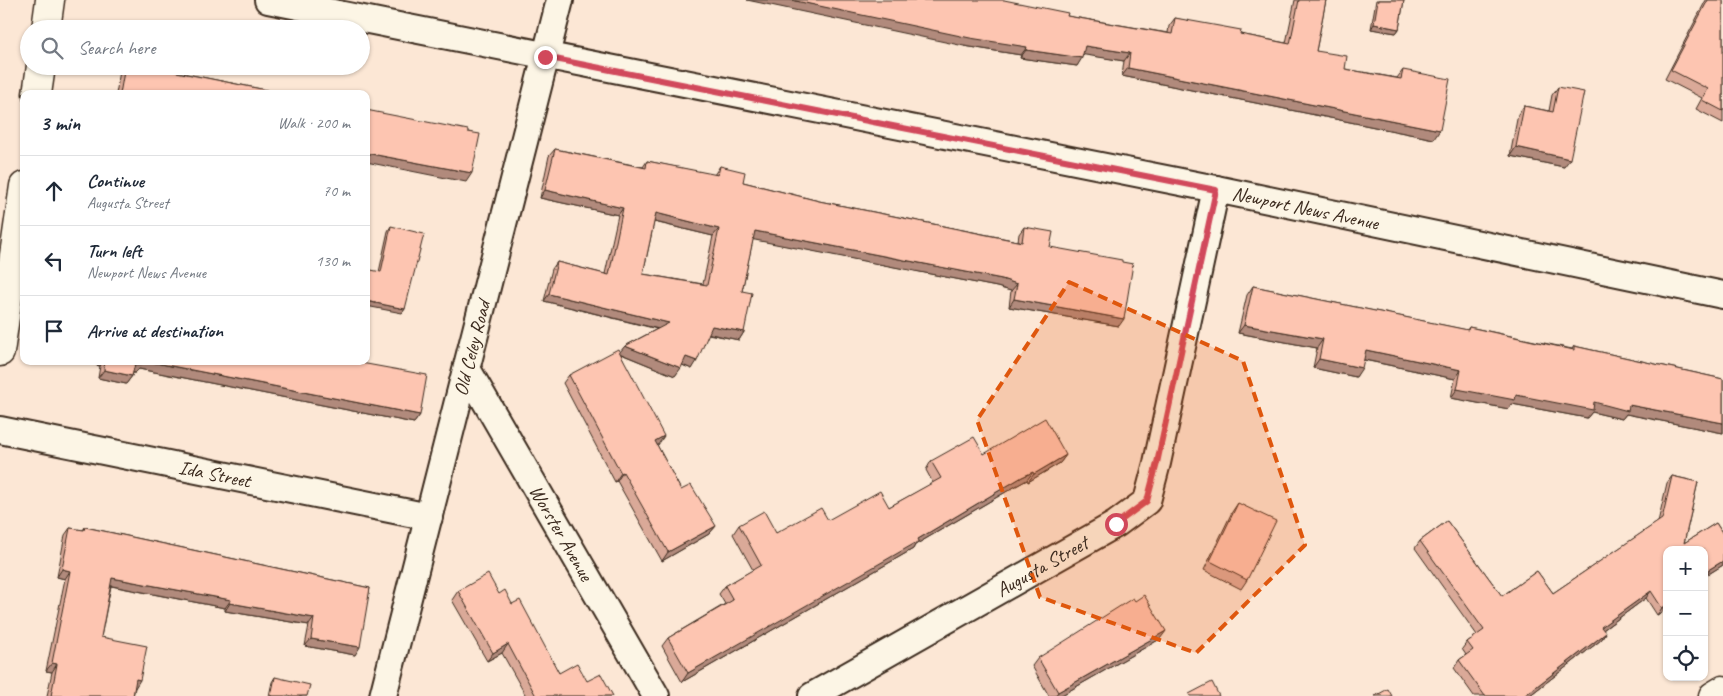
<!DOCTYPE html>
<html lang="en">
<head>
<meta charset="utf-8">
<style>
	body { margin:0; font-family:Caveat,sans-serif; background:#f2f2f3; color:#1f2937 }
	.controls { position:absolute; right:15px; bottom:15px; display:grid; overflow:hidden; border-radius:10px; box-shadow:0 1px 4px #0004 }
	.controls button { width:45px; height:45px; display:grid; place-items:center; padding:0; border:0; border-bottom:1px solid #e0e1e3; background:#fff; color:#1f2937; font:25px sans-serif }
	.stop { position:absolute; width:15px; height:15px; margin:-11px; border:4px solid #d1495b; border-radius:50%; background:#fff }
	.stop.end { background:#d1495b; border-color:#fff; box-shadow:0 1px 5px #0008 }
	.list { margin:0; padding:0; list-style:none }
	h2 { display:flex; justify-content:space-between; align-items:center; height:65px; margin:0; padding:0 20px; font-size:21px }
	h2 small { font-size:16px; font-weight:400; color:#747a83 }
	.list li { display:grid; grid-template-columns:32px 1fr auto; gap:15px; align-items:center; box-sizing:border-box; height:70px; padding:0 20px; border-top:1px solid #e0e1e3 }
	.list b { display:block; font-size:19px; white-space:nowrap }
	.list p { margin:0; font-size:16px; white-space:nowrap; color:#747a83 }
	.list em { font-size:16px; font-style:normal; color:#747a83 }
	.icon { flex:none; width:28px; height:28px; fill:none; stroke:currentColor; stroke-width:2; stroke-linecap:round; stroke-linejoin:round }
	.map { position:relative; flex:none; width:1723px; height:696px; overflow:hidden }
	.search { position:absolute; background:#fff; box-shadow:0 1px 4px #0004; left:20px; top:20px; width:350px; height:55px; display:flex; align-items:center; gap:12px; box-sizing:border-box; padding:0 18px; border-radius:28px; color:#747a83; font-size:19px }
	.panel { position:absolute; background:#fff; box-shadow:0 1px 4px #0004; left:20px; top:90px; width:350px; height:275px; border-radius:10px }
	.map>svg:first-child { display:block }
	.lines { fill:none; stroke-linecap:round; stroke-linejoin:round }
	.minor-casing { stroke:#3b2a1e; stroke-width:30 }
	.tertiary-casing { stroke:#3b2a1e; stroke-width:31 }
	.secondary-casing { stroke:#3b2a1e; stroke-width:31 }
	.minor { stroke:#fcf5e5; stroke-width:26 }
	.tertiary { stroke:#fcf5e5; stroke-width:28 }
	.secondary { stroke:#fcf5e5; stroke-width:28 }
	.wall { fill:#daa998; stroke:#3b2a1e; fill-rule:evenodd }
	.shaded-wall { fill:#b18a7c; stroke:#3b2a1e }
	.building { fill:#fdc5b1; stroke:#3b2a1e; fill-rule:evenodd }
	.route { stroke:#d1495b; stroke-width:6 }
	.marked { fill:#df570d; fill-opacity:0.2; stroke:#df570d; stroke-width:4; stroke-dasharray:10 6; stroke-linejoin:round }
	.labels { text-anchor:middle; stroke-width:4.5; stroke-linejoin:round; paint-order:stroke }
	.street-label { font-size:20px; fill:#3b2a1e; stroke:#fcf5e5 }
</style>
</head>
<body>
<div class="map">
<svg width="1723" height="696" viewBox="0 0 1723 696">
	<rect width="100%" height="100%" fill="#fce7d5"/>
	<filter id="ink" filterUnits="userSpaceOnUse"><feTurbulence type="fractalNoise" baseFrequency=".02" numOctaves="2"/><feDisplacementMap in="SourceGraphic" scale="10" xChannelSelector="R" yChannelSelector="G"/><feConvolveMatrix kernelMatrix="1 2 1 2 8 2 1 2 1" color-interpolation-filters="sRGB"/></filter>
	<g filter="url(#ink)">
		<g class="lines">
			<defs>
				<g id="minor">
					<path id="s1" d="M 268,0 L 1216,189 L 1723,295"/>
					<path id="s2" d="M 467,369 L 656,696"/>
					<path id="s3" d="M 0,430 L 429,517"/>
					<path id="s4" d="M 383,696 L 560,0"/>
					<path id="s5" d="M 812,696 L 1116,524 L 1147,501 L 1157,463 L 1216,189"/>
				</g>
				<path id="tertiary" d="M 1713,696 L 1723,690"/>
				<path id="secondary" d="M 46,29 L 50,0
					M 37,94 L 41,66
					M 0,352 L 24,186"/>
			</defs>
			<!-- minor casing -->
			<use href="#minor" class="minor-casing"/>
			<!-- tertiary casing -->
			<use href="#tertiary" class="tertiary-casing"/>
			<!-- secondary casing -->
			<use href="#secondary" class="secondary-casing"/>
			<!-- minor -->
			<use href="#minor" class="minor"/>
			<!-- tertiary -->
			<use href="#tertiary" class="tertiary"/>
			<!-- secondary -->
			<use href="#secondary" class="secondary"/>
		</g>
		<!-- wall -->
		<path class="wall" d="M 1295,0 L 1326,0 L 1316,51 L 1345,69 L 1397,78 L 1403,70 L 1434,139 L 1122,76 L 1124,61 L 1083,54 L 1077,66 L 1020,58 L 1021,55 L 964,46 L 1067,16 L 1168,33 L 1169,26 L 1175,18 L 1240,34 L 1286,43 Z
			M 1376,0 L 1404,0 L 1399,29 L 1396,33 L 1371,29 Z
			M 1706,0 L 1723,0 L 1723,123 L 1696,109 L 1702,98 L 1665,79 Z
			M 123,66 L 147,66 L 286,94 L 116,94 L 120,71 Z
			M 1558,87 L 1564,167 L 1510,156 L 1518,114 L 1524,106 L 1549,111 L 1552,95 Z
			M 555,149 L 643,167 L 647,161 L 714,175 L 720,166 L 743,182 L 819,201 L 1018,241 L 1019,234 L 1024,227 L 1050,247 L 1119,326 L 1009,307 L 1011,291 L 997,287 L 753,239 L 742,291 L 744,332 L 739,340 L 708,334 L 692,369 L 682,365 L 675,376 L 621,354 L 658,445 L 657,445 L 681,490 L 716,526 L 709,534 L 662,561 L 617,481 L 615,482 L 563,383 L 569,375 L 620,353 L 625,346 L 657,329 L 544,301 L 552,269 L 557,262 L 605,274 L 618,215 L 540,198 L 549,156 ZM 654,222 L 713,236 L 703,284 L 643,274 Z
			M 391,226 L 405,309 L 402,313 L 379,272 L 388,231 Z
			M 1253,286 L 1467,330 L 1469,327 L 1572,349 L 1574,346 L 1723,379 L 1723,433 L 1626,414 L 1622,419 L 1592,412 L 1587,418 L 1512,404 L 1509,409 L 1451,398 L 1455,379 L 1364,360 L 1356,377 L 1313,368 L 1317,348 L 1238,333 L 1247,295 Z
			M 97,361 L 350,361 L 420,415 L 414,423 L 139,369 L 135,373 L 133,373 L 132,376 L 126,384 L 98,378 L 100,366 L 96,365 Z
			M 984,454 L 1066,455 L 1060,463 L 1028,482 L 1027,480 L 1016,486 L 915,545 L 913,549 L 682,682 L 662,646 L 668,638 L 725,604 L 719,594 L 725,586 L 753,570 L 733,534 L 739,525 L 776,533 L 828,520 L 889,507 L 933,483 L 926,470 L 931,461 Z
			M 1672,476 L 1698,482 L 1684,543 L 1716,523 L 1723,534 L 1723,565 L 1707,575 L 1704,579 L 1704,550 L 1667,550 L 1667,609 L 1657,615 L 1646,598 L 1603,630 L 1606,633 L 1601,640 L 1529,696 L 1474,696 L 1454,668 L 1459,660 L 1466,655 L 1462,649 L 1467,642 L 1477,635 L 1415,548 L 1420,541 L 1447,521 L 1502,596 L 1537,571 L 1553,593 L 1658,522 L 1667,483 Z
			M 1238,503 L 1247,580 L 1241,589 L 1204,570 L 1232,512 Z
			M 85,527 L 370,588 L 355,655 L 305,646 L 309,625 L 225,611 L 225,608 L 111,586 L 101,637 L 135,688 L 133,696 L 47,696 L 52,672 L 46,671 L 65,579 L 57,577 L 65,535 L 70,528 L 83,530 Z
			M 458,591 L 499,594 L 512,604 L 559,673 L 587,681 L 613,696 L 526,696 L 502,653 L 487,661 L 452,600 Z
			M 1160,639 L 1060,696 L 1049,696 L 1032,666 L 1038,658 Z
			M 275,677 L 307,696 L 269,696 L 272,682 Z"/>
		<!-- shaded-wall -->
		<path class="shaded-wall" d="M 747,0 L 791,0 L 1027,47 L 1021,55 L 964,46 Z
			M 1374,24 L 1399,29 L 1396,33 L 1371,29 Z
			M 1085,46 L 1130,53 L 1124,61 L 1079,54 Z
			M 1026,50 L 1082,58 L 1077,66 L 1020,58 Z
			M 1128,68 L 1440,130 L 1434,139 L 1122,76 Z
			M 1516,147 L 1570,159 L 1564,167 L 1510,156 Z
			M 366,153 L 472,173 L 466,182 L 366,162 Z
			M 545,190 L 623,208 L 618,215 L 540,198 Z
			M 656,213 L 719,229 L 713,236 L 651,221 Z
			M 755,231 L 1002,279 L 1017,284 L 1011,291 L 997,287 L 750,239 Z
			M 549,294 L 669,323 L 663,330 L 544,301 Z
			M 1014,299 L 1124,319 L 1119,326 L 1009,307 Z
			M 366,301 L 405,309 L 402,313 L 366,306 Z
			M 1244,325 L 1323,339 L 1317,348 L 1238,333 Z
			M 712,326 L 744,332 L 739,340 L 706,333 Z
			M 625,346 L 681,368 L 675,376 L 619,353 Z
			M 1366,350 L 1461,370 L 1455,379 L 1360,359 Z
			M 686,357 L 697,361 L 692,369 L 680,364 Z
			M 1319,359 L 1362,368 L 1356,377 L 1313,368 Z
			M 98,361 L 104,361 L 100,366 L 96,365 Z
			M 141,361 L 146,361 L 420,415 L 414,423 L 139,369 L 135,373 L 129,372 L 135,364 Z
			M 104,370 L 132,376 L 126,384 L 98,378 Z
			M 1457,389 L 1516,395 L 1629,405 L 1723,423 L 1723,433 L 1626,414 L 1622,419 L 1592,412 L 1587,418 L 1512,404 L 1509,409 L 1451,398 Z
			M 664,436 L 658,445 L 649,450 L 655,441 Z
			M 1066,455 L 1060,463 L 1028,482 L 1034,474 Z
			M 623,472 L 617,481 L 615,482 L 621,473 Z
			M 1033,472 L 1027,480 L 1016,486 L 915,545 L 913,549 L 682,682 L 688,673 L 918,539 L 1022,477 Z
			M 716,526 L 709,534 L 662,561 L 668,552 Z
			M 1723,561 L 1723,565 L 1707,575 L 1704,579 L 1704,575 L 1708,570 Z
			M 62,569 L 70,571 L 65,579 L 57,577 Z
			M 112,578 L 231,600 L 225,608 L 107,585 Z
			M 1651,591 L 1646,598 L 1596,635 L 1601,627 Z
			M 230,603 L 314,618 L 309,625 L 225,611 Z
			M 1667,605 L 1667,609 L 1657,615 L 1662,608 Z
			M 1166,631 L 1160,639 L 1060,696 L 1055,696 L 1058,692 Z
			M 1606,633 L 1601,640 L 1529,696 L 1524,696 Z
			M 311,639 L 360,647 L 355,655 L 305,646 Z
			M 508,644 L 502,653 L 487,661 L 493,653 Z
			M 52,663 L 57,664 L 52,672 L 46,671 Z
			M 136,679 L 140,680 L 135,688 L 131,687 Z"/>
		<!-- building -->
		<path class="building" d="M 791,0 L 1004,0 L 1068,13 L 1067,16 L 1172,34 L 1175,18 L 1241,30 L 1240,34 L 1290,44 L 1299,0 L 1326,0 L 1316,51 L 1347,56 L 1345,69 L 1401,79 L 1403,70 L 1450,79 L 1440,130 L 1128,68 L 1130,53 L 1085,46 L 1082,58 L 1026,50 L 1027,47 L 970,38 Z
			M 1378,0 L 1404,0 L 1399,29 L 1374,24 Z
			M 1708,0 L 1723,0 L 1723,111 L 1702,100 L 1708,89 L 1671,70 Z
			M 125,66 L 147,66 L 286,94 L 120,94 Z
			M 1558,87 L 1584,92 L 1570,159 L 1516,147 L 1524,106 L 1553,112 Z
			M 366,110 L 468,130 L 468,132 L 480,134 L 472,173 L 366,153 Z
			M 555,149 L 646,168 L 647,161 L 718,175 L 720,166 L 745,172 L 743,182 L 819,201 L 1022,242 L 1024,227 L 1053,232 L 1050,247 L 1122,260 L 1122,262 L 1133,264 L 1124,319 L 1014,299 L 1017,284 L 1002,279 L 755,231 L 742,291 L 752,293 L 744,332 L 712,326 L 697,361 L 686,357 L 681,368 L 625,346 L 669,323 L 549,294 L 557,262 L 609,275 L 623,208 L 545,190 ZM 656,213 L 719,229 L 707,285 L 643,274 Z
			M 391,226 L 424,234 L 405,309 L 366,301 L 366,269 L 381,272 Z
			M 1253,286 L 1468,330 L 1469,327 L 1574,350 L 1574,346 L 1723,379 L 1723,423 L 1629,405 L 1628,411 L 1594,402 L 1593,410 L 1516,395 L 1515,400 L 1457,389 L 1461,370 L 1366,350 L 1362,368 L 1319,359 L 1323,339 L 1244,325 Z
			M 618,349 L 664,436 L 655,441 L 681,490 L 691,485 L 716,526 L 668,552 L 623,472 L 621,473 L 569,375 Z
			M 105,361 L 142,361 L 141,365 L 135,364 L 132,376 L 104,370 Z
			M 146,361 L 350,361 L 427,375 L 420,415 Z
			M 1045,418 L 1066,455 L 1034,474 L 1033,472 L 1022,477 L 918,539 L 919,541 L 688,673 L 668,638 L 733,600 L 725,586 L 761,565 L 739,525 L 764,511 L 776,533 L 821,508 L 828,520 L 880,491 L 889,507 L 941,478 L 931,461 L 974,437 L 984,454 Z
			M 1672,476 L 1698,482 L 1684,543 L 1716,523 L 1723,534 L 1723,561 L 1708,570 L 1709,572 L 1704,575 L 1704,550 L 1667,550 L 1667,605 L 1662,608 L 1651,591 L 1601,627 L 1606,633 L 1524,696 L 1485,696 L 1459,660 L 1473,650 L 1467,642 L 1484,630 L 1420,541 L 1447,521 L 1502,596 L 1537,571 L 1553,593 L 1662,519 Z
			M 1238,503 L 1276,521 L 1247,580 L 1210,561 Z
			M 85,527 L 370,588 L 360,647 L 311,639 L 314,618 L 230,603 L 231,600 L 112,578 L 101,637 L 147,646 L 140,680 L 136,679 L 133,696 L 51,696 L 57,664 L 52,663 L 70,571 L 62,569 L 70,528 L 84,530 Z
			M 488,574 L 499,594 L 505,590 L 512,604 L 520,600 L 559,673 L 577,663 L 587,681 L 601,674 L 613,696 L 536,696 L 508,644 L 493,653 L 458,591 Z
			M 1144,595 L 1166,631 L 1058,692 L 1038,658 L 1133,598 L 1135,601 Z
			M 275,677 L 310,685 L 307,696 L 271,696 Z
			M 1212,682 L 1219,696 L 1190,696 L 1189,694 Z
			M 1388,689 L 1392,696 L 1375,696 Z"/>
	</g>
	<g class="lines" filter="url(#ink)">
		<!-- route -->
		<path class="route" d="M 545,57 L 1216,190 L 1157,463 L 1147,501 L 1116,524"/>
	</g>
	<!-- marked area -->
	<path class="marked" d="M 1069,282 L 1243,361 L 1305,545 L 1196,653 L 1040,597 L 977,420 Z"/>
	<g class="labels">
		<!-- street labels -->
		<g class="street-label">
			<text dy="7" stroke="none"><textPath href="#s1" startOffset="1058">Newport News Avenue</textPath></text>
			<text dy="7" stroke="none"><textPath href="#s4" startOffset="359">Old Celey Road</textPath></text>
			<text dy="7" stroke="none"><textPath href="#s3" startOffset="219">Ida Street</textPath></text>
			<text dy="7" stroke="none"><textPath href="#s2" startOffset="189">Worster Avenue</textPath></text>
			<text dy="7" stroke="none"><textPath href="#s5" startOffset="264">Augusta Street</textPath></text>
		</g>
	</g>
</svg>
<div class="controls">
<button>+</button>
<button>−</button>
<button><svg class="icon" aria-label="locate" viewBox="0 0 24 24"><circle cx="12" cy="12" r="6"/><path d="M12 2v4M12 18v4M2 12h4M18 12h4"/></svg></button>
</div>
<div class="stop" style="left:1116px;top:524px"></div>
<div class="stop end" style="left:545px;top:57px"></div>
<div class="search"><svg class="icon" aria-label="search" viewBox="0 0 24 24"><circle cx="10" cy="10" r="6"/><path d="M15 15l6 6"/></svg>Search here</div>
<section class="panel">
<h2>3 min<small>Walk · 200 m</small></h2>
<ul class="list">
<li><svg class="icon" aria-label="ahead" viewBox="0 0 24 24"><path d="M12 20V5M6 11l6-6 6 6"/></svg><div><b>Continue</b><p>Augusta Street</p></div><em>70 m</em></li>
<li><svg class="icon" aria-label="left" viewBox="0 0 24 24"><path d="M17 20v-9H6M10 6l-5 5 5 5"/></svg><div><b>Turn left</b><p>Newport News Avenue</p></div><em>130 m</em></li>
<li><svg class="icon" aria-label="arrive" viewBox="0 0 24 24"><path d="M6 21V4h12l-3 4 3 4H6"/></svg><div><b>Arrive at destination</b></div></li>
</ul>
</section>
</div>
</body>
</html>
